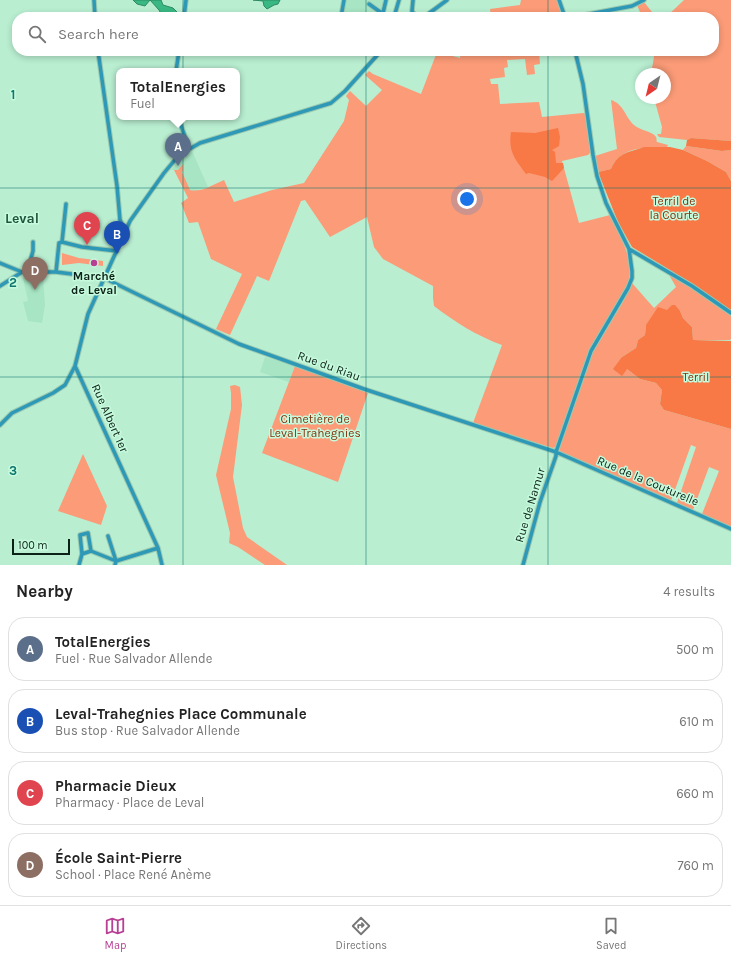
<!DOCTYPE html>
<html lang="en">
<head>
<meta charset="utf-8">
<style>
	body { margin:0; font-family:Karla,sans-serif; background:#f2f2f2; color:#222 }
	.compass { position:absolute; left:635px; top:68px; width:36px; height:36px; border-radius:50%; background:#fff; box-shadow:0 2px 6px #0003; rotate:215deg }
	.scale { position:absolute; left:12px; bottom:10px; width:58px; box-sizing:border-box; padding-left:4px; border:2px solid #0d2217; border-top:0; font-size:11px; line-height:14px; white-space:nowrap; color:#0d2217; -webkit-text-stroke:3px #c6fbde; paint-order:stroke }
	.you { position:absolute; left:467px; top:199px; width:14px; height:14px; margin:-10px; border:3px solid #fff; border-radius:50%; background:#1a73e8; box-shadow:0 0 0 6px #1a73e833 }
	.badge { display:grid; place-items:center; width:26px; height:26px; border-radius:50%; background:#b73f94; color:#fff; font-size:13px; font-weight:700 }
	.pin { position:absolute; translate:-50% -33px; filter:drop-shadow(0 1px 2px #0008) }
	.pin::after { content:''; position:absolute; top:21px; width:14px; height:12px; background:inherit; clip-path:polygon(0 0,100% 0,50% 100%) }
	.popup { position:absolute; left:116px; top:68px; width:124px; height:52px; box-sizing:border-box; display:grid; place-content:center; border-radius:8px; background:#fff; filter:drop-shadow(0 1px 3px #0005); font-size:13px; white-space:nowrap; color:#767676 }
	.popup b { font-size:15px; color:#222 }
	.popup::after { content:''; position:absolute; left:50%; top:100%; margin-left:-8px; border:8px solid transparent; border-top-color:#fff }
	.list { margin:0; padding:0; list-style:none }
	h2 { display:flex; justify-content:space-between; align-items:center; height:52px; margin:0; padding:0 16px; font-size:17px }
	h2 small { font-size:13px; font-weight:400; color:#767676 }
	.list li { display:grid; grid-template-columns:26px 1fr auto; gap:12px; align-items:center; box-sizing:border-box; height:64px; margin:0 8px 8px; padding:0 8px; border:1px solid #e0e0e0; border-radius:16px }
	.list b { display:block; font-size:15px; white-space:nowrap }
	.list p { margin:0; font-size:13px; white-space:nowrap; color:#767676 }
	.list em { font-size:13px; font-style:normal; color:#767676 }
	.icon { flex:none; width:22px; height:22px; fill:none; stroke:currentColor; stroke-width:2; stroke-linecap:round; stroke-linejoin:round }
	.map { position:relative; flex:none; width:731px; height:565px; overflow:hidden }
	.search { position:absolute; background:#fff; box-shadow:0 2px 6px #0003; left:12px; right:12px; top:12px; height:44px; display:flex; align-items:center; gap:10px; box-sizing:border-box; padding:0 14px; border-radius:16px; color:#767676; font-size:15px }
	.sheet { height:340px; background:#fff }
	nav { display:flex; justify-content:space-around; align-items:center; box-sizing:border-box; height:56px; border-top:1px solid #e0e0e0; background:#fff; font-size:11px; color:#767676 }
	nav a { display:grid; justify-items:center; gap:2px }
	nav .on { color:#b73f94 }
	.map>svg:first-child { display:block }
	.built { fill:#a7e5c4 }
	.green { fill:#fb9b77 }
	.forest { fill:#f87846 }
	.water { fill:#39b883; stroke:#2c8b63 }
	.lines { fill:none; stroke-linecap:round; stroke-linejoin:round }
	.minor-casing { stroke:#9ac9b0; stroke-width:5.5 }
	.minor { stroke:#2e99b7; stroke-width:3.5 }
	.grid { fill:none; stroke:#0f766e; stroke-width:1; stroke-opacity:0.55 }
	.poi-dot { fill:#b73f94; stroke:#c6fbde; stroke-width:1.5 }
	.labels { text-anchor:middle; stroke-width:3; stroke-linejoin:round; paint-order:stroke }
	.park-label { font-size:12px; fill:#82320e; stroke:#c6fbde }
	.poi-label { font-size:12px; font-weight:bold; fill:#0d2217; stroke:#c6fbde }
	.street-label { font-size:12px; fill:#0d2217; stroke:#c6fbde }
	.quarter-label { font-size:14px; font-weight:bold; fill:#22543d; stroke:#c6fbde }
	.grid-label { font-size:13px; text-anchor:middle; font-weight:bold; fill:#0f766e; stroke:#c6fbde; stroke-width:3; stroke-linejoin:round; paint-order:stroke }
</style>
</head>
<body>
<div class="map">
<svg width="731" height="565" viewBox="0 0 731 565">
	<rect width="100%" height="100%" fill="#b9eed1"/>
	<!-- built -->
	<path class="built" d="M 345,0 L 388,0 L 384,17 L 341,17 Z
		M 192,151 L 208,187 L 193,191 L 188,189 L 183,178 L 181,172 L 183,164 L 178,170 L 171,170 L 182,157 Z
		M 43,276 L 45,305 L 42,323 L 28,321 L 23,302 L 28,301 L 23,278 Z
		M 265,357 L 295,366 L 289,382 L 260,372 Z"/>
	<!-- green -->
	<path class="green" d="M 521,0 L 557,0 L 562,15 L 556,17 L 491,17 L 490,9 L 520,5 Z
		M 684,0 L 731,0 L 731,141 L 691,138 L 687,140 L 659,137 L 657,134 L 661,134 L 662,127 L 654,98 L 665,98 L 665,74 L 651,74 L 654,57 L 653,51 L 714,51 L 714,17 L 666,17 Z
		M 644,2 L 656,17 L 642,17 L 637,5 Z
		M 461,51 L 539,51 L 540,64 L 534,65 L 535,74 L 527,75 L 525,59 L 507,60 L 508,67 L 504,68 L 505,77 L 490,79 L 491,84 L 498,84 L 500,104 L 539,102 L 542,117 L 583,113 L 586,114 L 591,152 L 588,155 L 562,161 L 579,223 L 610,215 C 621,238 636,261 627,287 L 590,350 L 557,446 L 553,448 L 473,423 L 502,345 C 477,336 455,322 434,306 L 433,298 L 433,286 L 383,259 L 374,247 L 367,217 L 330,237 L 305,200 L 301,201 L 269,281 L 257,276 L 230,335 L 216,329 L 242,274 L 211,259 L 198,222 L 189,223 L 181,203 L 188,198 L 174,170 L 178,170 L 183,164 L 183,171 L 182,172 L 190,190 C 200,193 215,184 224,180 L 234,202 L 272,190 L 304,183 L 344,121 L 349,100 L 346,96 L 350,91 L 366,106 L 382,90 L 365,75 L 369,71 L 373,74 L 421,94 L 437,52 L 460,58 Z
		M 611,100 C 624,104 625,117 634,125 C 639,130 654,132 656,137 C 657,138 656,141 657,142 L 668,145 L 667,147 C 648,147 620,146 611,169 L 598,172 L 595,156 L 617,149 Z
		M 686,146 L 722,151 L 731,150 L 731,181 L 726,172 L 707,161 L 683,150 Z
		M 62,253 L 79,258 L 103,261 L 103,266 L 79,263 L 62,265 Z
		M 668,273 L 693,288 L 731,315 L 731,339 L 730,340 L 693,340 L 692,327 L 683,318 L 680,311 L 667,310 L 646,325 L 645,335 L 638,340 L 636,348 L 622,357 L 627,369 L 640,379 L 656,383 L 662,390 L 660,404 L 664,410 L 731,429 L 731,527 L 702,514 L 719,471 L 709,467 L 693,510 L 677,503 L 696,447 L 691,445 L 671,501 L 561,453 L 559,450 L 592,354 L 624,300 L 632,283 L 654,308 L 676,287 Z
		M 295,366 L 368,393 L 338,482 L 262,453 Z
		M 235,385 L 240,387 L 242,405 L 233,477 L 243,528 L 247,537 L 287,565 L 265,565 L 238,547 L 229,543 L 230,533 L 216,475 L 231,409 L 231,393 L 230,386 Z
		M 83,454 L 107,506 L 101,525 L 58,511 Z"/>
	<!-- forest -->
	<path class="forest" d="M 558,128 L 560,137 L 559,146 L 552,150 L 555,152 L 556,163 L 563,163 L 564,168 L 552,181 L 545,177 L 529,173 L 526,174 C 515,159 508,152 511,132 L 535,133 Z
		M 691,138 L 731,141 L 731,150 L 722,151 L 686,146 L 687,140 Z
		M 644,147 L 670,147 L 683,150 L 707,161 L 726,172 L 731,181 L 731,311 L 693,284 L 632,247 L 618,222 L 598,172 L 611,169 C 618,152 630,152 644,147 Z
		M 672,305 L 675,305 L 680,311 L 683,318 L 692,327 L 693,340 L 731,341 L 731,429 L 664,410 L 660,404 L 662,390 L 656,383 L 640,379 L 627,369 L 622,376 L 613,369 L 622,357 L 636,348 L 638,340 L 645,335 L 646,325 L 658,307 L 667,310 Z"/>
	<!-- water -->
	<path class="water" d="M 133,0 L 161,0 L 163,5 L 173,8 L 177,12 L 173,17 L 163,17 L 159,10 L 150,0 L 145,6 L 137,4 Z
		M 253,0 L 280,0 L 278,4 L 274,5 L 267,9 L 264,6 L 263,1 Z"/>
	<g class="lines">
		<defs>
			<path id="minor" d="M 94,0 L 95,17
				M 413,0 L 412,11 L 416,17
				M 559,0 L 565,17
				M 369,4 L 383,14
				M 184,17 L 186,0
				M 341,17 L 344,0
				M 382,17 L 386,0
				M 394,17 L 399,0
				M 424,17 L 447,0
				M 573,17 L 632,6 L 644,0
				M 98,51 L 117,186 L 120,220 L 125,231
				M 357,51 L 360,51
				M 176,71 L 179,51
				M 178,117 L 189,148
				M 62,242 L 66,204
				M 629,249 L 692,286 L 731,313
				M 0,263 L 22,272 L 56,272 L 104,278 L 239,344 L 364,389 L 556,452 L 731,529
				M 27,272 L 33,251 L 33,242
				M 56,272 L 59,243 L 62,242 L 82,247 L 117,251
				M 0,286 L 22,272
				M 75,366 L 158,548 L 162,565
				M 0,425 L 12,413 L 53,393 L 65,385 L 75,366 L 88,314 L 130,221 L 164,173 L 179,155 L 200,143 L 331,103 L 345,91 L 381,51
				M 91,551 L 88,533 L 80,535 L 82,554 L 91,551 L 116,561 L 108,536
				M 79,565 L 82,554
				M 115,565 L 116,561 L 158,548
				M 523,565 L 540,502 L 556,456 L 556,452 L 591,351 L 628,288 L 632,278 L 632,271 L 629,249 L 606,203 L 597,176 L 593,155 L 583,84 L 575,51"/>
		</defs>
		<!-- minor casing -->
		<use href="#minor" class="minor-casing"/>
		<!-- minor -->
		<use href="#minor" class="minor"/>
	</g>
	<!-- grid -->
	<path class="grid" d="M 183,0 L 183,17M 366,0 L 366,17M 548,0 L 548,17M 183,51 L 183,565M 366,51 L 366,565M 548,51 L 548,565M 0,188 L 731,188M 0,377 L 731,377"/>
	<!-- markers -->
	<circle class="poi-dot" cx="94" cy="263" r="4"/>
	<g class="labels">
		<!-- park labels -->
		<g class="park-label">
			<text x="674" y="205">Terril de<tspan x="674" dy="14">la Courte</tspan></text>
			<text x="696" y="381">Terril</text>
			<text x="315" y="423">Cimetière de<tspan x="315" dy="14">Leval-Trahegnies</tspan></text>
		</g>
		<!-- poi labels -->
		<g class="poi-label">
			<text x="94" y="280">Marché<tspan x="94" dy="14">de Leval</tspan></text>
		</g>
		<!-- street labels -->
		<g class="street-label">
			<text transform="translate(329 366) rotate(20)" y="4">Rue du Riau</text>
			<text transform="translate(110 418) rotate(66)" y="4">Rue Albert 1er</text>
			<text transform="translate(648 481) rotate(23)" y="4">Rue de la Couturelle</text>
			<text transform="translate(530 505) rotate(-73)" y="4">Rue de Namur</text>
		</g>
		<!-- quarter labels -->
		<g class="quarter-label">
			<text x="22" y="223">Leval</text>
		</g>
	</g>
	<g class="grid-label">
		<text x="13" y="99">1</text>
		<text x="13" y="287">2</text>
		<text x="13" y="475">3</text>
	</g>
</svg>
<svg class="compass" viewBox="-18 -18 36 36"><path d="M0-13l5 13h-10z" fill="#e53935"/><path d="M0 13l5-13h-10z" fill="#767676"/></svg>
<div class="scale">100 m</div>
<div class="you"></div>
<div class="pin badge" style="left:178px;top:166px;background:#5c6f8a">A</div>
<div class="popup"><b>TotalEnergies</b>Fuel</div>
<div class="pin badge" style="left:117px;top:254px;background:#1a4fb4">B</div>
<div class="pin badge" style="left:87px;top:245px;background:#e0444e">C</div>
<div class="pin badge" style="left:35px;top:290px;background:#8d6e63">D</div>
<div class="search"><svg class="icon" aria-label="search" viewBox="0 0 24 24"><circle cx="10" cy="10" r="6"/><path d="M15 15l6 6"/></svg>Search here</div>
</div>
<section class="sheet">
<h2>Nearby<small>4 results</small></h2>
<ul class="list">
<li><span class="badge" style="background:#5c6f8a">A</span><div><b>TotalEnergies</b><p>Fuel · Rue Salvador Allende</p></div><em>500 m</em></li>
<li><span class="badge" style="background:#1a4fb4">B</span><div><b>Leval-Trahegnies Place Communale</b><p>Bus stop · Rue Salvador Allende</p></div><em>610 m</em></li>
<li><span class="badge" style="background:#e0444e">C</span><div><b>Pharmacie Dieux</b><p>Pharmacy · Place de Leval</p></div><em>660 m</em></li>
<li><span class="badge" style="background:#8d6e63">D</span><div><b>École Saint-Pierre</b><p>School · Place René Anème</p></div><em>760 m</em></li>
</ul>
</section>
<nav>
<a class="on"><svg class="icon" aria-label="map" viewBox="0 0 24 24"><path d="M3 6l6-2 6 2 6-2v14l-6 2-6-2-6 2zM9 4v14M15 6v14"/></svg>Map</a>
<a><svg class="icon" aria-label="directions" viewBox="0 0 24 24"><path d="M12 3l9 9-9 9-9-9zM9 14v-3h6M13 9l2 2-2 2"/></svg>Directions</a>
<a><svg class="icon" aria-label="saved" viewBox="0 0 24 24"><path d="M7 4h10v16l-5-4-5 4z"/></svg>Saved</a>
</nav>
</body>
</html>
